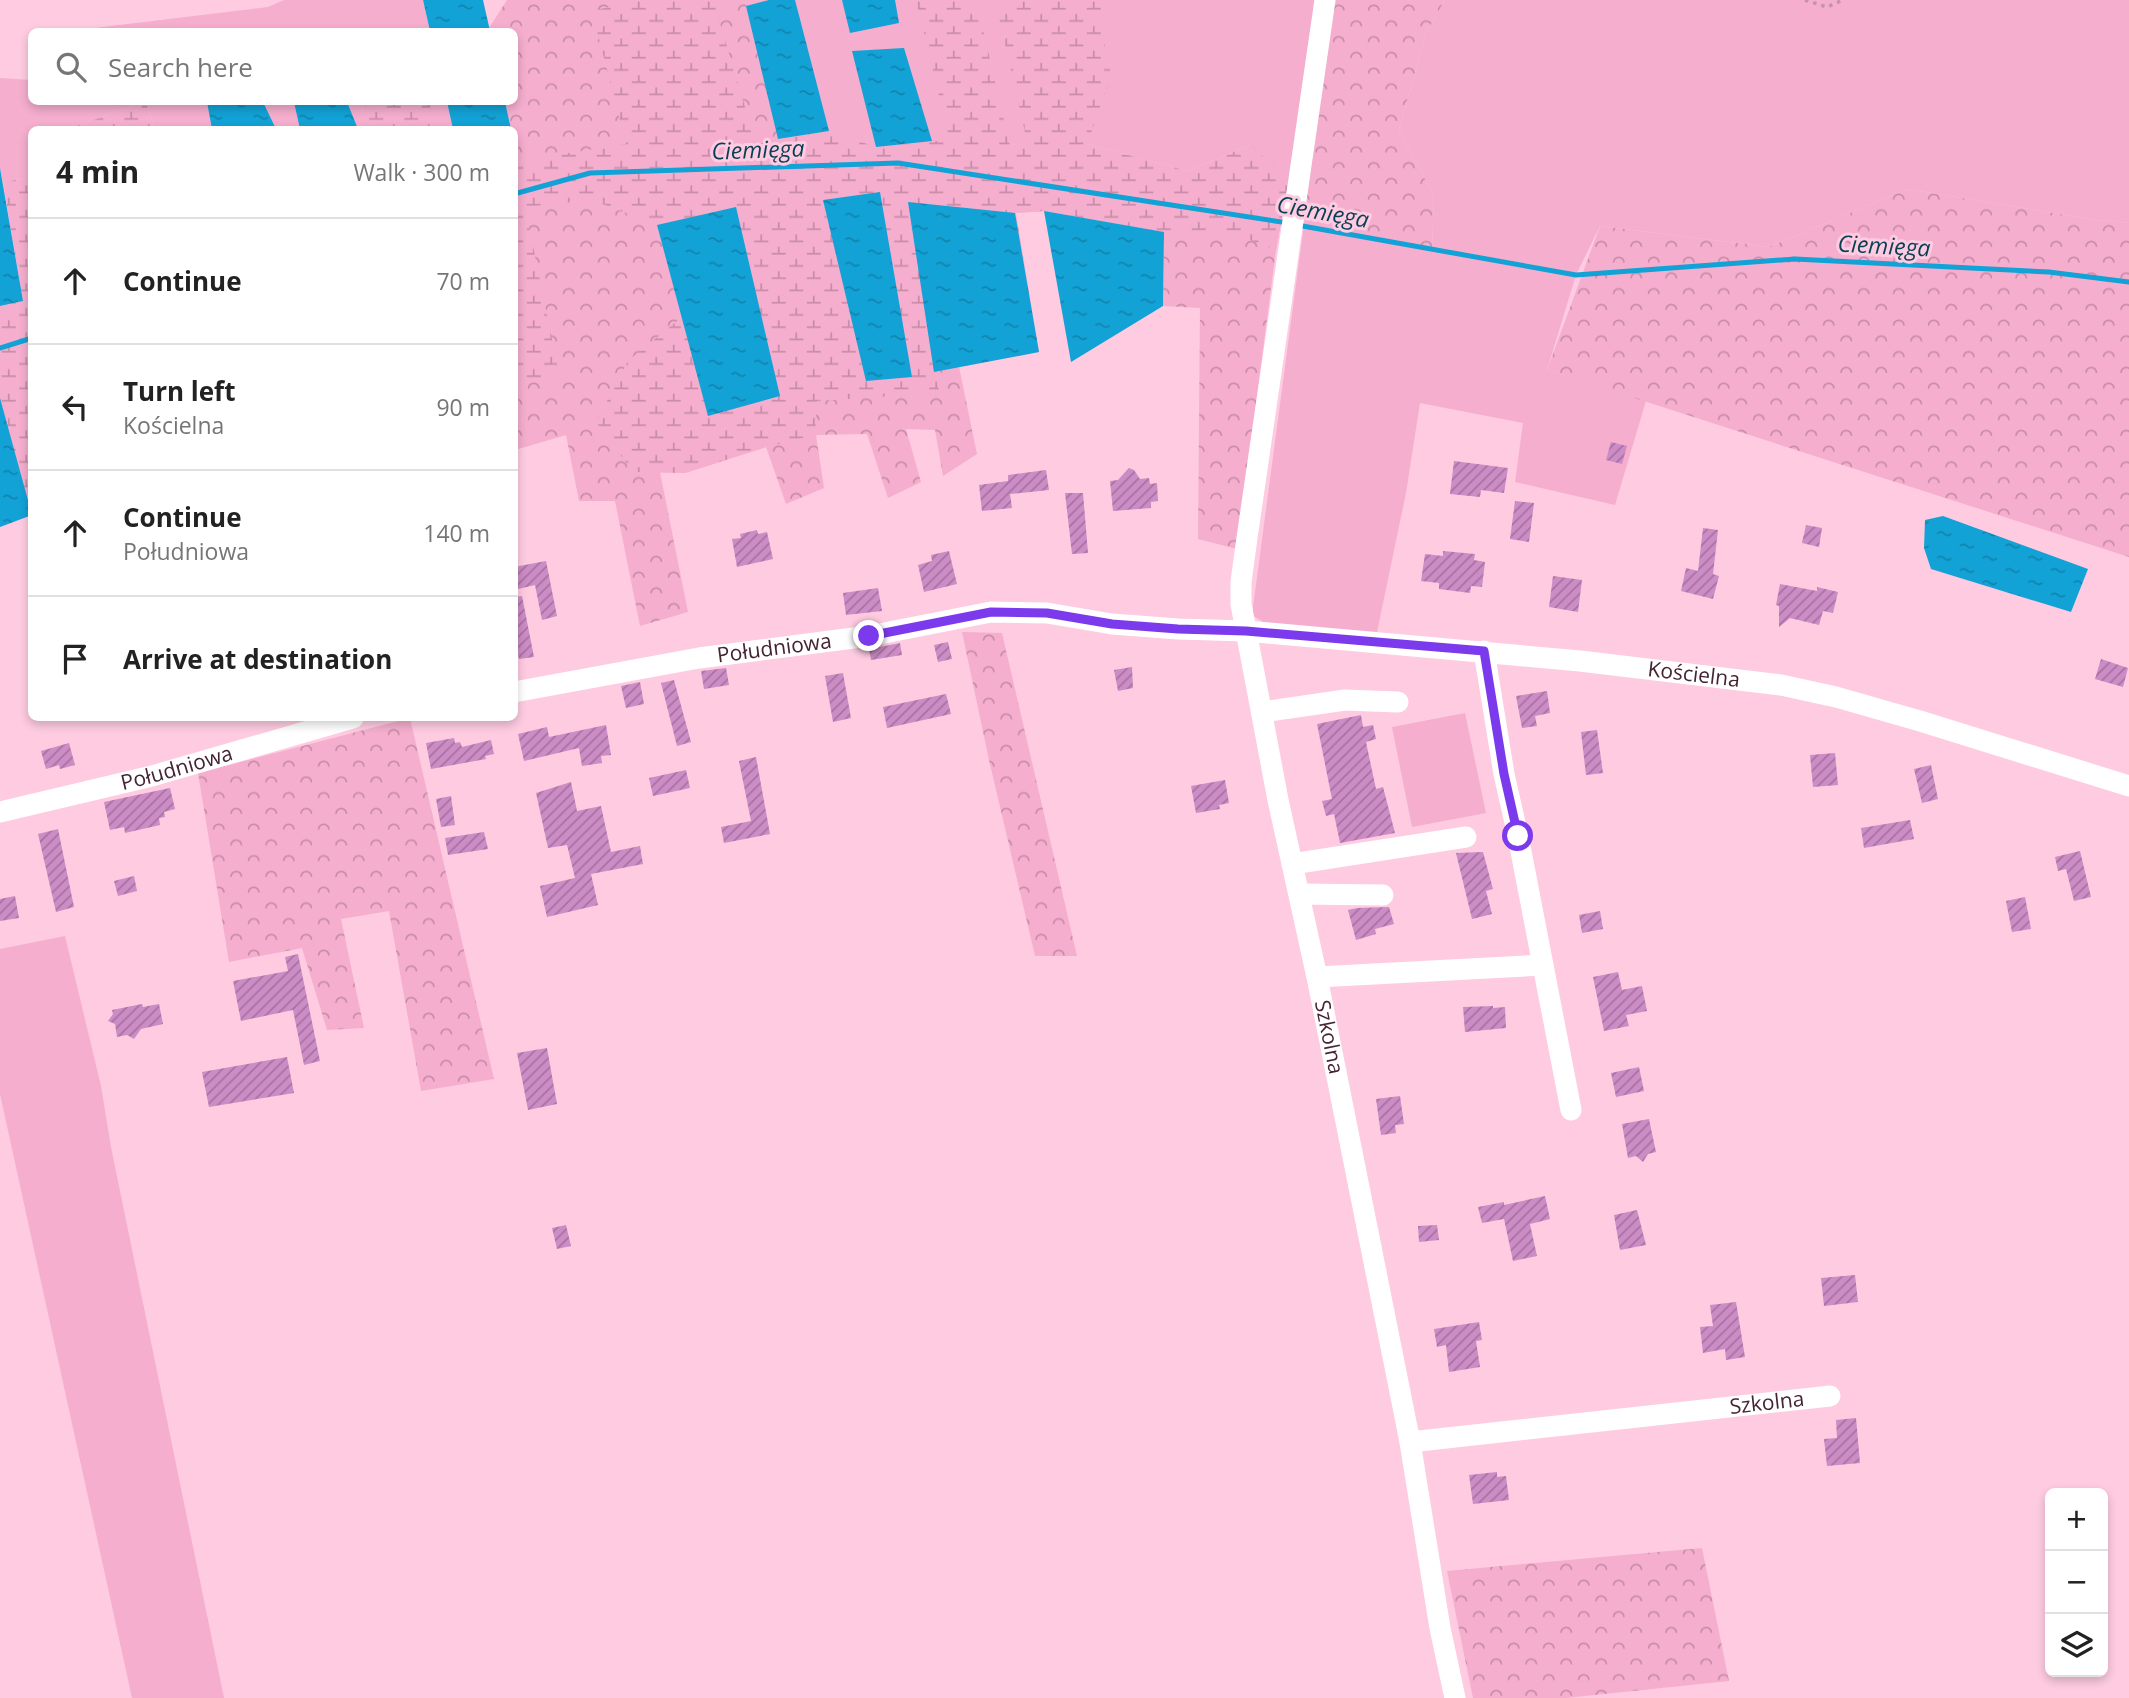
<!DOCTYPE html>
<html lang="en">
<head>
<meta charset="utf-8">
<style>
	body { margin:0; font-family:"Open Sans",sans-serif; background:#f2f2f2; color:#222 }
	.controls { position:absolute; right:21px; bottom:21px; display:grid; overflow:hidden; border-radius:10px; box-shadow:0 4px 10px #0003 }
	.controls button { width:63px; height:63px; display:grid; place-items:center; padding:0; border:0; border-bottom:2px solid #e0e0e0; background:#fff; color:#222; font:35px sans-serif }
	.stop { position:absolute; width:21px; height:21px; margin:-16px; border:5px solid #7c3aed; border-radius:50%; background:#fff }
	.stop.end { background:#7c3aed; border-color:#fff; box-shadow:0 2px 7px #0008 }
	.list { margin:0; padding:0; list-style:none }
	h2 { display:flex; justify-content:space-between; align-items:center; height:91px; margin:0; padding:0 28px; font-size:30px }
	h2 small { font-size:23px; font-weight:400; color:#767676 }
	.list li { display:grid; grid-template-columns:46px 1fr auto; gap:21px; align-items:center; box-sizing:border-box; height:126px; padding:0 28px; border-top:2px solid #e0e0e0 }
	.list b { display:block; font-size:26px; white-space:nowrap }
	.list p { margin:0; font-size:23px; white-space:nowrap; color:#767676 }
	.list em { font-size:23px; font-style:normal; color:#767676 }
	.icon { flex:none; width:38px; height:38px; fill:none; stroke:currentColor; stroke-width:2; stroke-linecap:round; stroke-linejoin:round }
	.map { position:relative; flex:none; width:2129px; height:1698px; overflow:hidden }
	.search { position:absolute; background:#fff; box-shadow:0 4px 10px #0003; left:28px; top:28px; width:490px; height:77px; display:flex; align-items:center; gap:18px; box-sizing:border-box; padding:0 24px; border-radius:10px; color:#767676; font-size:26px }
	.panel { position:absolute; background:#fff; box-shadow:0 4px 10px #0003; left:28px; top:126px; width:490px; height:595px; border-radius:10px }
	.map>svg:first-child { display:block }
	.green { fill:#f5aece }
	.forest { fill:url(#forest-crowns) }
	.wetland { fill:url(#wetland-marsh) }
	.water { fill:url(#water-ripples) }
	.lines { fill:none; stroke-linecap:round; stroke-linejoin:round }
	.stream { stroke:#12a2d6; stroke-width:5 }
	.building { fill:url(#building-hatch) }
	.path { stroke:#c295a9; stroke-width:3.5; stroke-dasharray:3.5 5; stroke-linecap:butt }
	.minor { stroke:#fff; stroke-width:21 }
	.route { stroke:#7c3aed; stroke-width:9 }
	.labels { text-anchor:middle; stroke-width:6; stroke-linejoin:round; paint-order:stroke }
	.street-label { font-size:21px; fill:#442433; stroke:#fecbe1 }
	.water-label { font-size:23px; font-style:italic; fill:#083f54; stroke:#fecbe1 }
</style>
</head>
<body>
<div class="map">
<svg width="2129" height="1698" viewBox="0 0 2129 1698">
	<defs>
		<pattern id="forest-crowns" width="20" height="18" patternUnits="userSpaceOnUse" patternTransform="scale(1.75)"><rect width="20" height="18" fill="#f5aece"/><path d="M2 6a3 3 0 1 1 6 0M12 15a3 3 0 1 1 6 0" fill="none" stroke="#c88da8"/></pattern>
		<pattern id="wetland-marsh" width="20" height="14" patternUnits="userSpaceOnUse" patternTransform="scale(1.75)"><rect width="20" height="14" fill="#f5aece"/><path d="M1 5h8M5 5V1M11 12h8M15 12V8" fill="none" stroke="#c88da8"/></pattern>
		<pattern id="water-ripples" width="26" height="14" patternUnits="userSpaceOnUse" patternTransform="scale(1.75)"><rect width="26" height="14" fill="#12a2d6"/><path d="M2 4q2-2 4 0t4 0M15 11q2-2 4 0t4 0" fill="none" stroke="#1284ae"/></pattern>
		<pattern id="building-hatch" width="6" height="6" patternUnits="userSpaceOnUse" patternTransform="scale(1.75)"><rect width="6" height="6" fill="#cc8cc5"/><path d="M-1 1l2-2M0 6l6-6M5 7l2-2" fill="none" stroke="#a772a1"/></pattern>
	</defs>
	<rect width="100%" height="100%" fill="#fecbe1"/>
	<!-- green -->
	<path class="green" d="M 284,0 L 423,0 L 430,31 L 61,32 L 268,7 Z
		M 745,0 L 1316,0 L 1289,179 L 1250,145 L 1188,171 L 1087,144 L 1027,141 L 1010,146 L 876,147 L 829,131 L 778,139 Z
		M 1445,0 L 2129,0 L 2129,223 L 2097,220 L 1907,189 L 1769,247 L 1600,226 L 1576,275 L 1547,370 L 1646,401 L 1615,505 L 1515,482 L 1523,423 L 1420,403 L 1406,493 L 1377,632 L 1268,625 L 1252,615 L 1304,224 L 1432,248 L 1434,196 L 1399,130 L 1426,33 Z
		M 0,78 L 31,80 L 32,102 L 144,102 L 68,129 L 32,130 L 31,176 L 3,183 L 0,168 Z
		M 146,102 L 447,102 L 453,129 L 155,129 Z
		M 1465,713 L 1486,813 L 1412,827 L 1392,727 Z
		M 65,936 L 101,1086 L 111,1147 L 224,1698 L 132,1698 L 0,1094 L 0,949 Z"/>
	<!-- forest -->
	<path class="forest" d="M 507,0 L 745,0 L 779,139 L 829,131 L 876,147 L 1010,146 L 1027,141 L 995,0 L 1116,0 L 1099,18 L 1111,75 L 1087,144 L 1219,212 L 1250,145 L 1289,179 L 1276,250 L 1237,549 L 1198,539 L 1200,308 L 1163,306 L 1164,232 L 1044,211 L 1016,213 L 1039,352 L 959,367 L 977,454 L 943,476 L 935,430 L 906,429 L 921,482 L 888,498 L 867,434 L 816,435 L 824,488 L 786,504 L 766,447 L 685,473 L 660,472 L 688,612 L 640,626 L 615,501 L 579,501 L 566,435 L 515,450 L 514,169 L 518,161 L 514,130 L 511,129 L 505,102 L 514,102 L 514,32 L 490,31 L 489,28 Z
		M 1333,0 L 1445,0 L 1426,33 L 1399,130 L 1434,196 L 1432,249 L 1304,224 L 1307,185 Z
		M 1907,189 L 2097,220 L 2129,223 L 2129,557 L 1547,370 L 1600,226 L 1769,247 Z
		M 962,632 L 1002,633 L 1077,956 L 1035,956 L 989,760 Z
		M 410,718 L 494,1079 L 421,1091 L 389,911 L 341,919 L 364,1028 L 327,1030 L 302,948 L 229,962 L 198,773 Z
		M 1702,1548 L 1729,1681 L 1566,1698 L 1473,1698 L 1447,1571 Z"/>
	<!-- wetland -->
	<path class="wetland" d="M 639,0 L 713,0 L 756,144 L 829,131 L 876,147 L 932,141 L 950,141 L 916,0 L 976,0 L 1010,146 L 1027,141 L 995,0 L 1116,0 L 1099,18 L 1111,75 L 1087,144 L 1188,171 L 1250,145 L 1289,179 L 1276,250 L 1230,232 L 1164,232 L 1044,211 L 1015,213 L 909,202 L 934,372 L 939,390 L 909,395 L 817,401 L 815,435 L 766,447 L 685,473 L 633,472 L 596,422 L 628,361 L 682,317 L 708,416 L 735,208 L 657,225 L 592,200 L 525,207 L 559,374 L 515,388 L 515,209 L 525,206 C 517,191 510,178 518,161 L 626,144 L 592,11 Z
		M 144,102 L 146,102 L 155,129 L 68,129 Z
		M 364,102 L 429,102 L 436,129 L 372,129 Z
		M 31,176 L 31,515 L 0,527 L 0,306 L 23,301 L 3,183 Z"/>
	<!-- water -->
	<path class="water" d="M 423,0 L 483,0 L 490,31 L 430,31 Z
		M 769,0 L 795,0 L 829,131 L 778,139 L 746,6 Z
		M 842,0 L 895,0 L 899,23 L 850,33 Z
		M 904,48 L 932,141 L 876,147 L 852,51 Z
		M 207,102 L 263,102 L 276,129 L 212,129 Z
		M 294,102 L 347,102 L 358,129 L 300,129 Z
		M 447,102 L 505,102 L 511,129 L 453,129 Z
		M 0,168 L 23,301 L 0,306 Z
		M 880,192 L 912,377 L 866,381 L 823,200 Z
		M 908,202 L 1015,213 L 1039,352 L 934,372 Z
		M 736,207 L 780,396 L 708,416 L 657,225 Z
		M 1044,211 L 1164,232 L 1163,306 L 1071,362 Z
		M 0,398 L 32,515 L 0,527 Z
		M 1943,516 L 2088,569 L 2071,612 L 1931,569 L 1924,548 L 1925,520 Z"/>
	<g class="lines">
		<!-- stream -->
		<path class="stream" d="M 514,194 L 590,173 L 898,163 L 1288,223
			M 1297,225 L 1576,275 L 1795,259 L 2049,272 L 2129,282
			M 0,348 L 32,338"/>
	</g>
	<!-- building -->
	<path class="building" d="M 1611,442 L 1627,446 L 1622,464 L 1606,460 Z
		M 1454,461 L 1508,468 L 1504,493 L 1481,490 L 1480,497 L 1450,494 Z
		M 1129,468 L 1134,470 L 1140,479 L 1149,478 L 1150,484 L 1157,483 L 1158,501 L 1151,502 L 1151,508 L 1113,511 L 1110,481 L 1118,480 Z
		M 1046,470 L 1049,490 L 1010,494 L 1012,508 L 982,511 L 979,485 L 1008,481 L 1008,475 Z
		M 1065,493 L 1083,493 L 1088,553 L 1072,554 Z
		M 1515,501 L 1534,503 L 1529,542 L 1510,539 Z
		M 1806,525 L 1822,528 L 1819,547 L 1802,543 Z
		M 1703,528 L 1718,530 L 1713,574 L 1719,576 L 1713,599 L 1681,591 L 1686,568 L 1698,571 Z
		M 757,530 L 758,534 L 767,532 L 773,559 L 737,567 L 732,539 L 741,538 L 740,534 Z
		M 949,551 L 957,584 L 924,592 L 918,565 L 932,561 L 931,555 Z
		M 1443,551 L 1475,554 L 1474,560 L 1485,562 L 1482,587 L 1471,586 L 1470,593 L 1439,589 L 1439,583 L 1421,581 L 1425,554 L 1443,556 Z
		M 546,561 L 557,616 L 542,620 L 535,585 L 514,590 L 514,567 Z
		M 1553,576 L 1582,580 L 1578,612 L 1549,607 Z
		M 1780,584 L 1817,591 L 1817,587 L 1838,592 L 1833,613 L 1823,611 L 1819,625 L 1790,618 L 1779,627 L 1779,606 L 1776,605 Z
		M 878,588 L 882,611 L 846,615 L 843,593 Z
		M 522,596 L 534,657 L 519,659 L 514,637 L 514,597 Z
		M 948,642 L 952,659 L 938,662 L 934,645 Z
		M 900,643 L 902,655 L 871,660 L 869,649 Z
		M 2101,659 L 2128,668 L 2123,687 L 2095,679 Z
		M 1132,667 L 1133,688 L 1118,691 L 1114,670 Z
		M 726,668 L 729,685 L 704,689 L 701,671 Z
		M 843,673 L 851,718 L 833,722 L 825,676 Z
		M 674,680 L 691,742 L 677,746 L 661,683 Z
		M 640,682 L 644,704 L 626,708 L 621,686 Z
		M 1547,691 L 1550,713 L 1535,716 L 1537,726 L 1522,728 L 1516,696 Z
		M 946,694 L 951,714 L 887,728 L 883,707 Z
		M 1361,715 L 1363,727 L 1373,725 L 1376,739 L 1366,742 L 1376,789 L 1383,787 L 1395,833 L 1340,843 L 1334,814 L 1326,816 L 1322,801 L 1332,799 L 1317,724 Z
		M 606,725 L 611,755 L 601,756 L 602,763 L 582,766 L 579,748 L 524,761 L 518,734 L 547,727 L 549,737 Z
		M 1597,730 L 1603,773 L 1586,775 L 1581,732 Z
		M 454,738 L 455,743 L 460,742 L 462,747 L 491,740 L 494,754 L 485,756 L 486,759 L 431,769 L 426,743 Z
		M 69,743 L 75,765 L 60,769 L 59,765 L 46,769 L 41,751 Z
		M 1835,753 L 1838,785 L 1813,787 L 1810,755 Z
		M 756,757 L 770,834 L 724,843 L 721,827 L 751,821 L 739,761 Z
		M 1931,765 L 1938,799 L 1922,803 L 1914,769 Z
		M 686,770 L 690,788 L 653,796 L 649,778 Z
		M 1225,780 L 1229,803 L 1219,805 L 1220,809 L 1196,813 L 1191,786 Z
		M 571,782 L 577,811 L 601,806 L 611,852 L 640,846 L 643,864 L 591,874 L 598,905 L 547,917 L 540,886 L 575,878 L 567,845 L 548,848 L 536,793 Z
		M 170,788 L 175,809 L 164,812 L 165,817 L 159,818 L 160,825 L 125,833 L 124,827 L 110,830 L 104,802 Z
		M 451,796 L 455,825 L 441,827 L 436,799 Z
		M 1910,820 L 1914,839 L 1864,848 L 1861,828 Z
		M 58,829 L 74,907 L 56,912 L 38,834 Z
		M 484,832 L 488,849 L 448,855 L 445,838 Z
		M 2080,851 L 2091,897 L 2074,901 L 2066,869 L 2058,871 L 2055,857 Z
		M 1483,852 L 1493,889 L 1486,891 L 1492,914 L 1472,919 L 1456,853 Z
		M 134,876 L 137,891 L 118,896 L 114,881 Z
		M 15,896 L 19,918 L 0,921 L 0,899 Z
		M 2025,897 L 2031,929 L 2012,932 L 2006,901 Z
		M 1389,907 L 1394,924 L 1375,929 L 1376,934 L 1356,940 L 1348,910 L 1357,908 Z
		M 1600,911 L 1603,929 L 1582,933 L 1579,915 Z
		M 298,954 L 320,1061 L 304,1065 L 293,1010 L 241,1021 L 233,981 L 288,971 L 285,957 Z
		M 1618,972 L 1622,990 L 1642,986 L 1647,1011 L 1626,1015 L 1629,1026 L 1604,1031 L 1593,977 Z
		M 142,1004 L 143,1007 L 159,1004 L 163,1024 L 141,1029 L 134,1039 L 127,1035 L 117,1037 L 115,1024 L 108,1021 L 113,1014 L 112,1010 Z
		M 1493,1006 L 1493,1008 L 1505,1007 L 1506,1028 L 1465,1032 L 1463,1007 Z
		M 547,1048 L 557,1104 L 528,1110 L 517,1053 Z
		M 287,1057 L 294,1093 L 209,1107 L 202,1072 Z
		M 1639,1067 L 1644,1091 L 1616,1097 L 1611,1073 Z
		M 1400,1096 L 1404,1124 L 1395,1125 L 1396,1133 L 1381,1135 L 1376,1099 Z
		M 1649,1119 L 1656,1152 L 1648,1154 L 1643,1162 L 1636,1156 L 1628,1158 L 1622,1124 Z
		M 1545,1196 L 1550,1219 L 1530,1224 L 1537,1256 L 1513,1261 L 1504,1219 L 1482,1223 L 1478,1207 L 1504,1202 L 1504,1205 Z
		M 1637,1210 L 1646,1245 L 1620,1250 L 1614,1215 Z
		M 566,1225 L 571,1246 L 557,1249 L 552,1228 Z
		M 1437,1225 L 1439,1240 L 1419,1242 L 1418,1226 Z
		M 1855,1275 L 1858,1302 L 1824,1306 L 1821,1278 Z
		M 1736,1302 L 1745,1357 L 1726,1360 L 1725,1349 L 1703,1353 L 1700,1327 L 1713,1326 L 1710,1305 Z
		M 1479,1322 L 1482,1340 L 1476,1341 L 1480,1367 L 1449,1372 L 1446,1345 L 1437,1347 L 1434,1329 Z
		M 1856,1418 L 1860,1463 L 1827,1466 L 1824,1439 L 1837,1438 L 1836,1420 Z
		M 1497,1472 L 1497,1477 L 1506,1476 L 1509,1500 L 1473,1504 L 1469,1475 Z"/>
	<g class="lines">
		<!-- path -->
		<path class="path" d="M 1805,0 L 1827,7 L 1843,0"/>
		<!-- minor -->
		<g class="minor">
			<path id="s1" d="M 1325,0 L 1247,538 L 1241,582 L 1241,604 L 1278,800 L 1317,977 L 1410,1442 L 1440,1628 L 1455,1698"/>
			<path d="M 1484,651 L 1504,774 L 1518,836 L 1571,1110"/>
			<path id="s2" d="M 514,692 L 699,658 L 869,636 L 991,612 L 1047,613 L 1112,624 L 1178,629 L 1246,631 L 1580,661 L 1781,685 L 1836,697 L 1920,721 L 2129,786"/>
			<path d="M 1262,712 L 1345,700 L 1398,702"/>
			<path id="s3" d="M 0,812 L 152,776 L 353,718"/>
			<path d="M 1292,864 L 1466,837"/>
			<path d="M 1299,894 L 1383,895"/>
			<path d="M 1317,977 L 1543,965"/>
			<path id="s4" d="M 1410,1442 L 1830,1396"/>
		</g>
	</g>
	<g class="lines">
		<!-- route -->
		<path class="route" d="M 869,636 L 991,612 L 1047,613 L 1112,624 L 1178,629 L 1246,631 L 1484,651 L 1504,774 L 1518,836"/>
	</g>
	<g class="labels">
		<!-- street labels -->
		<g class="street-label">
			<text dy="7" stroke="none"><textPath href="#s2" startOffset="264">Południowa</textPath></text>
			<text dy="7" stroke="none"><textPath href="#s2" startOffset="1190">Kościelna</textPath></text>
			<text dy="7" stroke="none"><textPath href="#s3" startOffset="182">Południowa</textPath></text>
			<text dy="7" stroke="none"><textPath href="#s1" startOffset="1052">Szkolna</textPath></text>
			<text dy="7" stroke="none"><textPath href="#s4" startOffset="359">Szkolna</textPath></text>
		</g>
		<!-- water labels -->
		<g class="water-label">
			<text transform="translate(758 150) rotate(-2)" y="8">Ciemięga</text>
			<text transform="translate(1323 212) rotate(10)" y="8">Ciemięga</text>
			<text transform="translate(1884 246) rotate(3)" y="8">Ciemięga</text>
		</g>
	</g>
</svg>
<div class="controls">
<button>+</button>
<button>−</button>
<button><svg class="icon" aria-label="layers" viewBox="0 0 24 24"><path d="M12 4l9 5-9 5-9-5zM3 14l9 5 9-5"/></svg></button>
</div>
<div class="stop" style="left:1518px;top:836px"></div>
<div class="stop end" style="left:869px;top:636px"></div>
<div class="search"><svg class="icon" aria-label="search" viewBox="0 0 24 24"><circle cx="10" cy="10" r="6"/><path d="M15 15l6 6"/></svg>Search here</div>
<section class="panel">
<h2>4 min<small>Walk · 300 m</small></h2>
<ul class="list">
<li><svg class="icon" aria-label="ahead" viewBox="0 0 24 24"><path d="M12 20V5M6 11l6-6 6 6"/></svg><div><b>Continue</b></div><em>70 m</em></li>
<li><svg class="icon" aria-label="left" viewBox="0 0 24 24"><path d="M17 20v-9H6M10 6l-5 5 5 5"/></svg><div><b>Turn left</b><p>Kościelna</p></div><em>90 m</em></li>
<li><svg class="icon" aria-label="ahead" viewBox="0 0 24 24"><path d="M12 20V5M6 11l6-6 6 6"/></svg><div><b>Continue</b><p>Południowa</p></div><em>140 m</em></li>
<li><svg class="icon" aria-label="arrive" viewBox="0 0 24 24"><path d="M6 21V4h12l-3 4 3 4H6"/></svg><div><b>Arrive at destination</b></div></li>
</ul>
</section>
</div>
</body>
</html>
